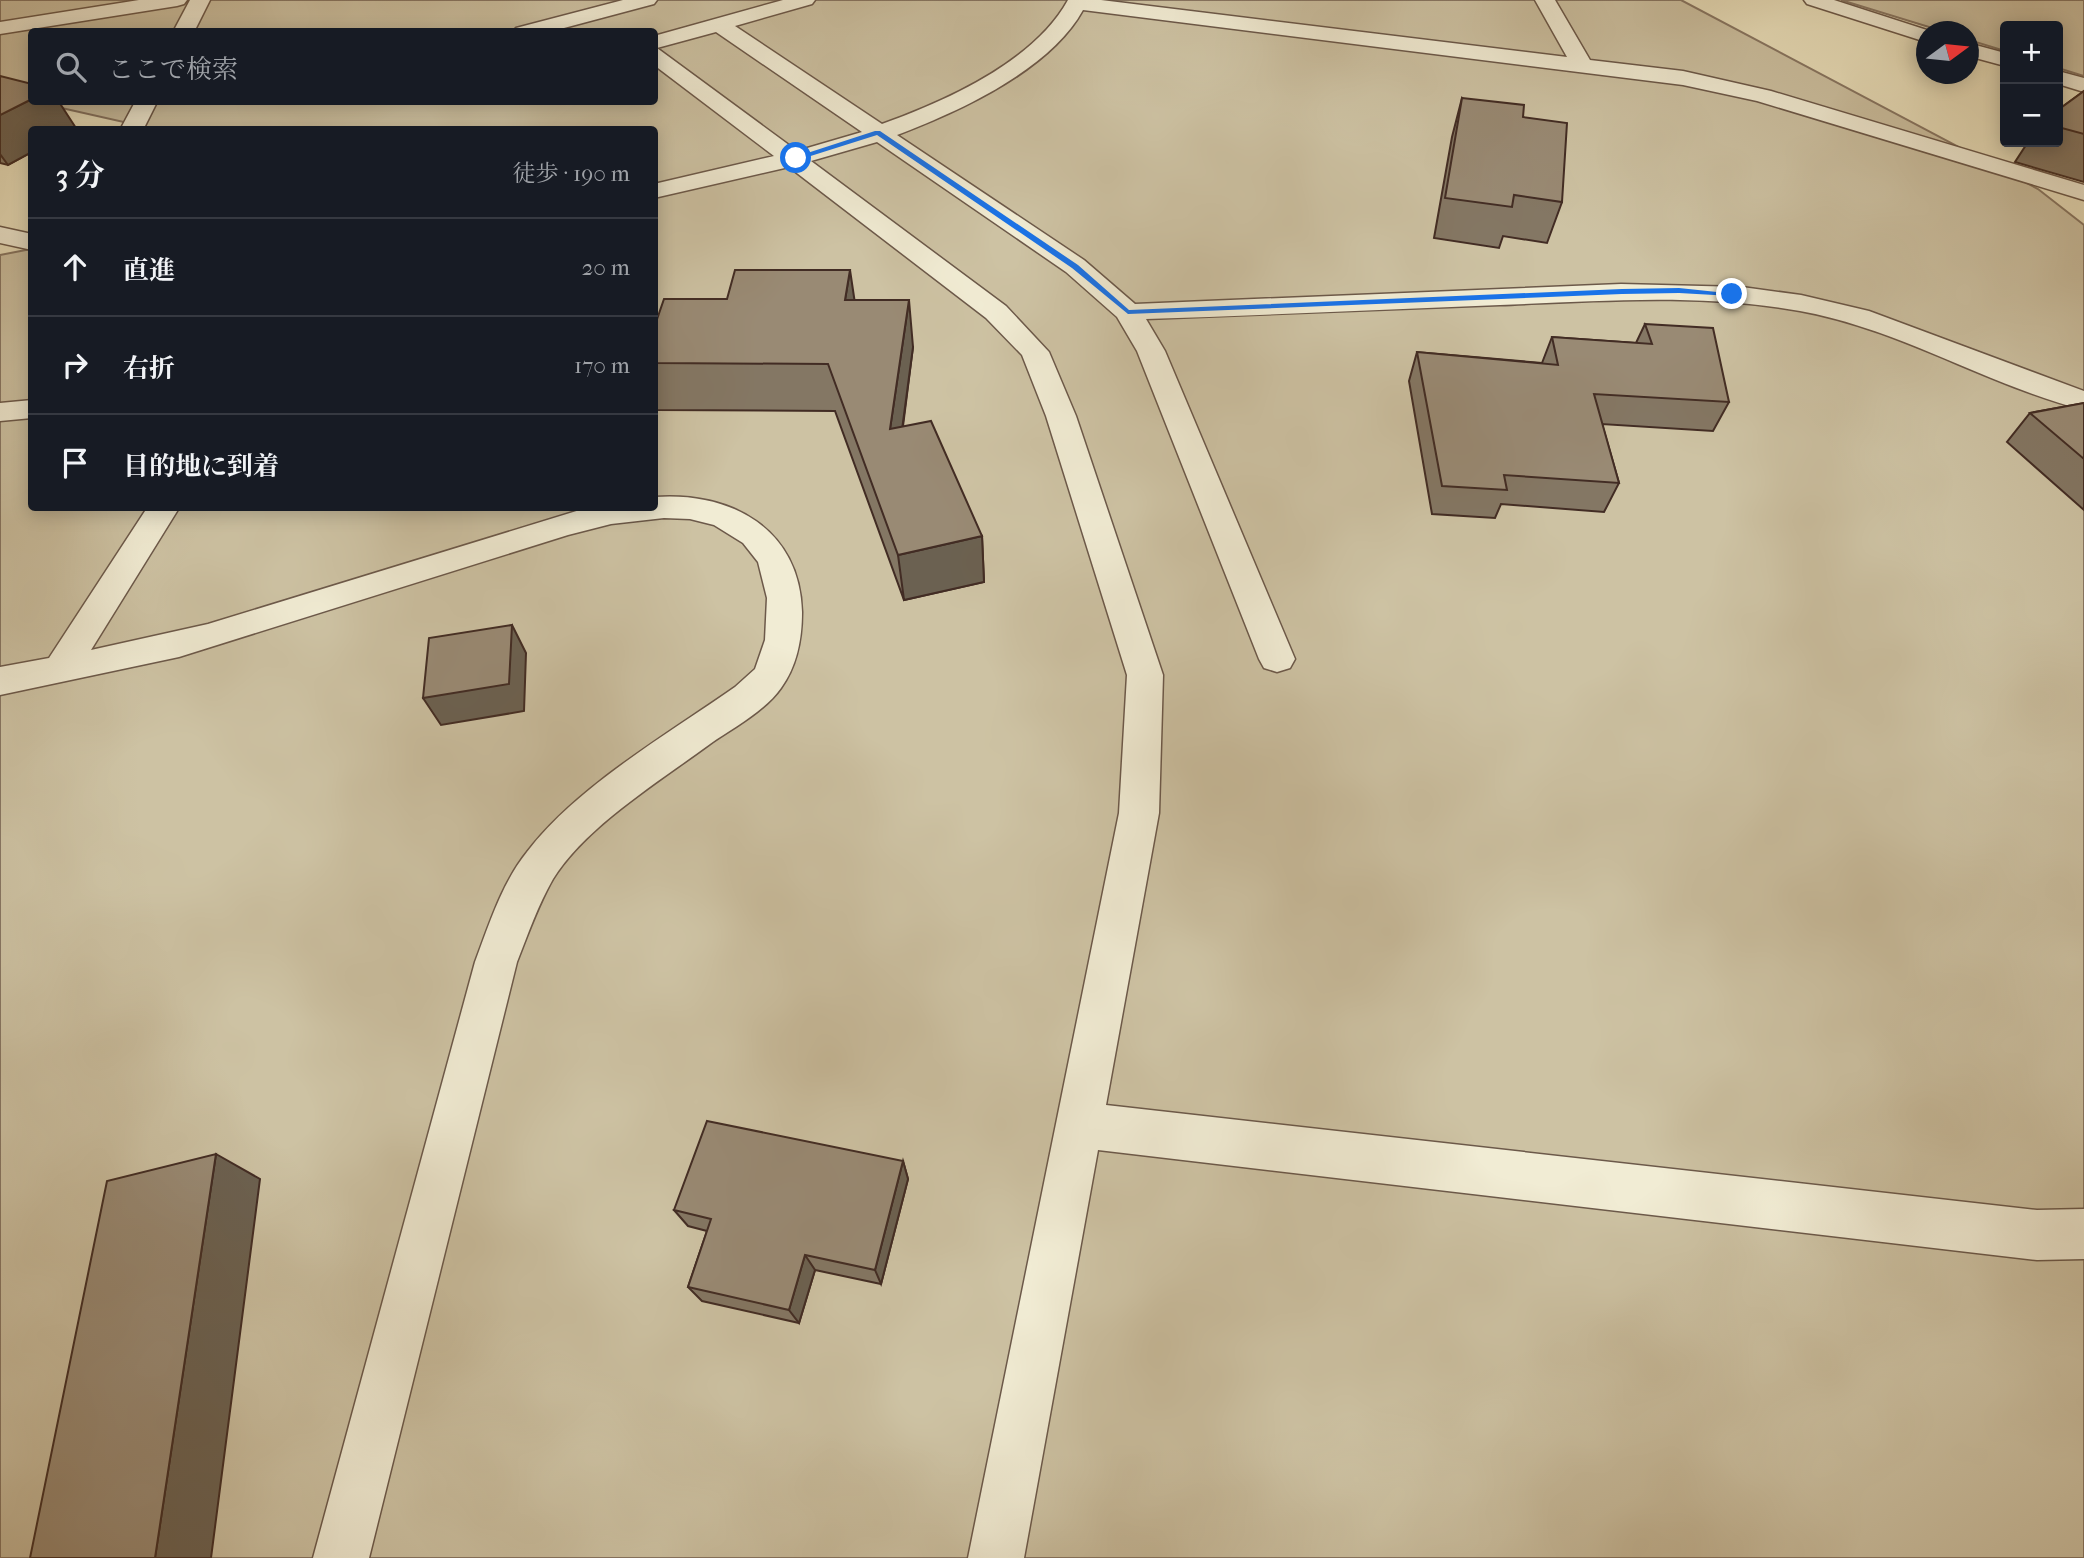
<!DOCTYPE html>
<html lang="ja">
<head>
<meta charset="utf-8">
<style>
	body { margin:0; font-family:"IM FELL French Canon","Noto Serif JP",serif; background:#20242c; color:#f1f3f6 }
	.controls { position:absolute; right:21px; top:21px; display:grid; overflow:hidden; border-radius:7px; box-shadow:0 4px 18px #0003 }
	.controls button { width:63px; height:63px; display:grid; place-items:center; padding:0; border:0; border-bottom:2px solid #363941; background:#171b24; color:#f1f3f6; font:35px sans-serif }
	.compass { position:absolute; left:1916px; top:21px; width:63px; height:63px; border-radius:50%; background:#171b24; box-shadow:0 4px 18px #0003; rotate:75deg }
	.stop { position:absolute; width:21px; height:21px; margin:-16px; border:5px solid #1a73e8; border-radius:50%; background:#fff }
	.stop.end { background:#1a73e8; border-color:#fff; box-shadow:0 2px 7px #0008 }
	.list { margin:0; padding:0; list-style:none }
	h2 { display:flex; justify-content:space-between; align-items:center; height:91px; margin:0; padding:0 28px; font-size:30px }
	h2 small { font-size:23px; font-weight:400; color:#9ea1a6 }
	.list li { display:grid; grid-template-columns:46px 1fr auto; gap:21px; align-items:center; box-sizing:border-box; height:98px; padding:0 28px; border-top:2px solid #363941 }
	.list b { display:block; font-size:26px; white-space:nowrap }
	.list em { font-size:23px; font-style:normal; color:#9ea1a6 }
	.icon { flex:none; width:38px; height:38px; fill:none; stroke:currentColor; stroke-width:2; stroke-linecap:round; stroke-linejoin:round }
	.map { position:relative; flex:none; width:2084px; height:1558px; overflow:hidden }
	.search { position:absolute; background:#171b24; box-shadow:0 4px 18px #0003; left:28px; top:28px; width:630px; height:77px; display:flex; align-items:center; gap:18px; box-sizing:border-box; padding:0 24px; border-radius:7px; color:#9ea1a6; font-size:26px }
	.panel { position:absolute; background:#171b24; box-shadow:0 4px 18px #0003; left:28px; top:126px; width:630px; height:385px; border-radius:7px }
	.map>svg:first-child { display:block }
	.green { fill:#cdc2a3; stroke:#887764; stroke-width:2 }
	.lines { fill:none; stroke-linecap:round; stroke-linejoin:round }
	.minor-casing { stroke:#6c594a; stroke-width:3 }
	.minor { fill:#f1ecd4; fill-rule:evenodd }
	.wall { fill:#847764; stroke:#422c24; stroke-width:2 }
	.shaded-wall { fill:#6b6151; stroke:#422c24; stroke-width:2 }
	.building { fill:#998a74; stroke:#422c24; stroke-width:2 }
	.route { fill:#1a73e8 }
</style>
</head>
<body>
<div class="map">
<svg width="2084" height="1558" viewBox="0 0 2084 1558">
	<rect width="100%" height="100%" fill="#eae1bd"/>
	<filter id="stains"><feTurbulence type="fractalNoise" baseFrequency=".00286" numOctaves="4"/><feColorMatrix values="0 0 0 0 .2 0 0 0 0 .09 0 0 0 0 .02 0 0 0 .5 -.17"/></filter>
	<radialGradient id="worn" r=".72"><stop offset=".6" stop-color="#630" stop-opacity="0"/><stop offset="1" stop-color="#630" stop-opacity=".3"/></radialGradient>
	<!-- green -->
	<path class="green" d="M 0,0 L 1681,0 L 2038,189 L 2084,225 L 2084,1558 L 0,1558 L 0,255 L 31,249 L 32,508 L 654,508 L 654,130 L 146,130 L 146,127 L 35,102 L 654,102 L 654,32 L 32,32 L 31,101 L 0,93 Z
		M 1841,0 L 2084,0 L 2084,76 L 2058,68 L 2058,26 L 2005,26 L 2005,51 L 1969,40 L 1968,32 L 1942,31 Z"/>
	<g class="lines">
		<defs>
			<path id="minor" d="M 139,0 L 187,0 L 184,4 L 177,6 L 0,34 L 0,22 Z
				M 190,0 L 210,0 L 194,32 L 173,32 Z
				M 623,0 L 657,0 L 654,4 L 549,32 L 513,32 L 516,28 Z
				M 783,0 L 815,0 L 812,4 L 735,26 L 882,124 C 946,101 1034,62 1068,0 L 1101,0 L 1567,57 L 1535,0 L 1555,0 L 1590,60 L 1683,71 L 1771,91 L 2084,185 L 2084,200 L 1757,101 L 1683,85 L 1083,10 C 1050,70 958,112 897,135 L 1084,260 L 1135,304 L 1621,284 L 1742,287 L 1801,295 L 1869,311 L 2084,391 L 2084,410 C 1987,385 1900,329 1800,311 C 1701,293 1600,301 1500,305 C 1382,310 1264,315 1146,319 L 1165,351 L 1295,659 L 1290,668 L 1277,672 L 1264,668 L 1259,659 L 1137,351 L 1117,317 L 1066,272 L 877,142 L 811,161 L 1006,306 L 1049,352 L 1076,416 L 1163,675 L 1159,813 L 1106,1105 L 2037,1210 L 2084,1209 L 2084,1259 L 2037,1260 L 1098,1150 L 1024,1558 L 968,1558 L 1119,813 L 1127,675 L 1046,416 L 1022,355 L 986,318 L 789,167 L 654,198 L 654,184 L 774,156 L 654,65 L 654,36 ZM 716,32 L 862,132 L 797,151 L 657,48 Z
				M 1804,0 L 1834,0 L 1933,32 L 1926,32 L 1926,42 L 1807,4 Z
				M 1968,43 L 2005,53 L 2005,66 L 1968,56 Z
				M 2058,71 L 2084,78 L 2084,92 L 2058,84 Z
				M 135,102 L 157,102 L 143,130 L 120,130 Z
				M 0,227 L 32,234 L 32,250 L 0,243 Z
				M 32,400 L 32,418 L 0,421 L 0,403 Z
				M 654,497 C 731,491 800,529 802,612 C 802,639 797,666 781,688 C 765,711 733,728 710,744 C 660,781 586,826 553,879 C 538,905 528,934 517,962 L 369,1558 L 313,1558 L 475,962 C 489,925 502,883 527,852 C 576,787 668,734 735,687 L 755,669 L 765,640 L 767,598 L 758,562 L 743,543 L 714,525 L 690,519 L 664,518 L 611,524 L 568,535 L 179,657 L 0,695 L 0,667 L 49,658 L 147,508 L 179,508 L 91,650 L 208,624 L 583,509 L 654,508 Z"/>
		</defs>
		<!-- minor casing -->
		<use href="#minor" class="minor-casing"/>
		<!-- minor -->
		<use href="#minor" class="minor"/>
	</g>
	<!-- wall -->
	<path class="wall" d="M 0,76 L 76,128 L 32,130 L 32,152 L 8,165 L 0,163 Z
		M 2084,91 L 2084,182 L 2015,162 L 2028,142 L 2058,142 L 2058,110 Z
		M 1462,98 L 1562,202 L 1547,243 L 1503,236 L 1499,248 L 1434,238 L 1452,137 Z
		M 854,300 L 913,347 L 903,426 L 982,536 L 984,582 L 904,600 L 835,411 L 657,410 L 654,400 L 654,328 Z
		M 1645,324 L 1729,402 L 1713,431 L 1602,424 L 1619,483 L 1604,512 L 1501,504 L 1495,518 L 1432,514 L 1409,381 L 1417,352 L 1542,363 L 1552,337 L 1636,343 Z
		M 2084,403 L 2084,510 L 2007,442 L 2030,413 Z
		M 903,1161 L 908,1179 L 881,1284 L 815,1270 L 799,1323 L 702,1301 L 688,1287 L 707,1231 L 688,1226 L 674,1210 Z"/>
	<!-- shaded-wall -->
	<path class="shaded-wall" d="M 32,99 L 32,102 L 59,102 L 76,128 L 74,130 L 32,130 L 32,152 L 8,165 L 0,154 L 0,115 Z
		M 850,270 L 857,317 L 845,300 Z
		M 909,300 L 913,347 L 896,475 L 890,429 Z
		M 982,536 L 984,582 L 904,600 L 898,555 Z
		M 512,625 L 526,653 L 524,711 L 441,725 L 423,698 Z
		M 216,1154 L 260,1179 L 211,1558 L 155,1558 Z
		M 903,1161 L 908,1179 L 881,1284 L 875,1270 Z
		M 805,1255 L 815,1270 L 799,1323 L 789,1310 Z"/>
	<!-- building -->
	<path class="building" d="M 0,76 L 32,84 L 32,99 L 0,115 Z
		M 2084,91 L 2084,134 L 2058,127 L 2058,110 Z
		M 1462,98 L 1524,105 L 1523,117 L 1567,123 L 1562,202 L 1514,195 L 1512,207 L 1445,198 Z
		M 735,270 L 850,270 L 845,300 L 909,300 L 890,429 L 931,421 L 982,536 L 898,555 L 828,364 L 654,363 L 654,328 L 664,299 L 727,299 Z
		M 1645,324 L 1713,328 L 1729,402 L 1594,394 L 1619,483 L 1504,475 L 1507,490 L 1442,486 L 1417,352 L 1558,365 L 1552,337 L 1652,344 Z
		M 2084,403 L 2084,459 L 2030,413 Z
		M 512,625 L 509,684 L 423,698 L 429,638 Z
		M 707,1121 L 903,1161 L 875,1270 L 805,1255 L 789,1310 L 688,1287 L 711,1219 L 674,1210 Z
		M 216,1154 L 155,1558 L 30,1558 L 107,1181 Z"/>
	<!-- route -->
	<path class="route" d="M 875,131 L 880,131 L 1078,265 L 1129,310 L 1622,289 L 1679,288 L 1736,294 L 1732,296 L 1679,293 L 1622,294 L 1128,314 L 1072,268 L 877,135 L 798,160 L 792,158 Z"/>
	<rect width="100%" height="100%" filter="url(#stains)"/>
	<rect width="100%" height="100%" fill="url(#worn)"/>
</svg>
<div class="controls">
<button>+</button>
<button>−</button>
</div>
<svg class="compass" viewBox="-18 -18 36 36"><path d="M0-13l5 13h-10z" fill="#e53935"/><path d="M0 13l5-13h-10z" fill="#9ea1a6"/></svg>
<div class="stop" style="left:796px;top:158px"></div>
<div class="stop end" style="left:1732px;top:294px"></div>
<div class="search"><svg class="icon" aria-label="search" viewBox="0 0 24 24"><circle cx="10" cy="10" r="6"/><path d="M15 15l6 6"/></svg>ここで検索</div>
<section class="panel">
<h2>3 分<small>徒歩 · 190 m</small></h2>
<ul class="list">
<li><svg class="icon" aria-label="ahead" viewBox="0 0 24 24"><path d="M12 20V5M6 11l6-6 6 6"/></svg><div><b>直進</b></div><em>20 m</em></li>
<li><svg class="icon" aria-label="right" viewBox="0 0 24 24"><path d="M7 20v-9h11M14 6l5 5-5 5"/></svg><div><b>右折</b></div><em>170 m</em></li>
<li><svg class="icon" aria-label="arrive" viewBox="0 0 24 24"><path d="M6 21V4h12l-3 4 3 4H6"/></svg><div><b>目的地に到着</b></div></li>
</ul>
</section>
</div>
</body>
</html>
